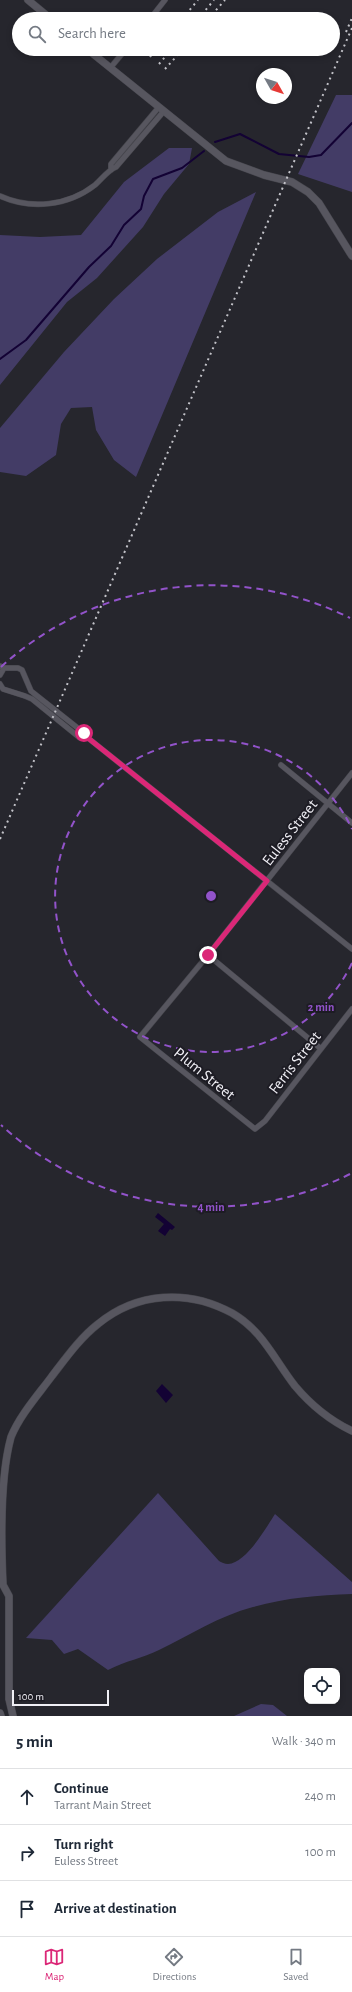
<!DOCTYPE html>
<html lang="en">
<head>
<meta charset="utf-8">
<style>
	body { margin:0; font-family:"Alegreya Sans",sans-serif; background:#f6f6f7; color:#1f2937 }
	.controls { position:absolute; right:12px; bottom:12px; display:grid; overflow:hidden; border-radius:8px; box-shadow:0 2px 6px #0003 }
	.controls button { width:36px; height:36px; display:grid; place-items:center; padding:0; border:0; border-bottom:1px solid #e0e1e3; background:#fff; color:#1f2937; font:20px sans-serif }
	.compass { position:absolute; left:256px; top:68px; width:36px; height:36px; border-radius:50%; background:#fff; box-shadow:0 2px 6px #0003; rotate:129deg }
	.scale { position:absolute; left:12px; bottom:10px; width:97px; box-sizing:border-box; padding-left:4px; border:2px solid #f0eff5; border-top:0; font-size:11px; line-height:14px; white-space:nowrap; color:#f0eff5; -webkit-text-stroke:3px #1d1c24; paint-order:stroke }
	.stop { position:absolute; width:12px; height:12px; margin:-9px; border:3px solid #db2777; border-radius:50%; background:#fff }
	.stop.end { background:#db2777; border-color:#fff; box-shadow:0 1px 4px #0008 }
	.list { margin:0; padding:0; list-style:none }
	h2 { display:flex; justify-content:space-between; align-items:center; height:52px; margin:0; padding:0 16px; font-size:17px }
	h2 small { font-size:13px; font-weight:400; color:#747a83 }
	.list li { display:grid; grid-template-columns:26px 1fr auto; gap:12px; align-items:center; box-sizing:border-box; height:56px; padding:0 16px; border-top:1px solid #e0e1e3 }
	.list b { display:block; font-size:15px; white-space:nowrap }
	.list p { margin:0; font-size:13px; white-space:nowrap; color:#747a83 }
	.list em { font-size:13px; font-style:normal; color:#747a83 }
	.icon { flex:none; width:22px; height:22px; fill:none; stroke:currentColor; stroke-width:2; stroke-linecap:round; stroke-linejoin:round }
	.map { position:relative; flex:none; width:352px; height:1716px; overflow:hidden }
	.search { position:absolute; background:#fff; box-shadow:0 2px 6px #0003; left:12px; right:12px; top:12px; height:44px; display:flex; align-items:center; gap:10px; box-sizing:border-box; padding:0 14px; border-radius:22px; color:#747a83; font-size:15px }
	.sheet { height:220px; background:#fff }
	nav { display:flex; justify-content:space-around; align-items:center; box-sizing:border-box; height:56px; border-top:1px solid #e0e1e3; background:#fff; font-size:11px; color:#747a83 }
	nav a { display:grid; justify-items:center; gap:2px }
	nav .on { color:#db2777 }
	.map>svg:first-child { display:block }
	.green { fill:#433c66 }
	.water { fill:#130234 }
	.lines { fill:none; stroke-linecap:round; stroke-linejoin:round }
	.stream { stroke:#130234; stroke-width:2 }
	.street-casing { stroke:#45454c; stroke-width:6 }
	.secondary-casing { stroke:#45454c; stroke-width:8 }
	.street { stroke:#57565f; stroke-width:5 }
	.secondary { stroke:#57565f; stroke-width:7 }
	.rail { stroke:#c3c3c9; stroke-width:2; stroke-dasharray:2 4; stroke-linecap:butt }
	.route { stroke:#db2777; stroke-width:5 }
	.ring { fill:none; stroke:#9253ca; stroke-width:2; stroke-dasharray:7 5 }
	.labels { text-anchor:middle; stroke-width:4; stroke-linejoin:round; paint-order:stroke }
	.street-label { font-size:16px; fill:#f0eff5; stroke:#1d1c24 }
	.centre { fill:#9253ca; stroke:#1d1c24; stroke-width:2 }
	.ring-label { font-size:12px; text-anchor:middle; font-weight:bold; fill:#9253ca; stroke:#1d1c24; stroke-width:4; stroke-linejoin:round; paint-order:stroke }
</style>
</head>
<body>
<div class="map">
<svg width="352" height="1716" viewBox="0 0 352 1716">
	<rect width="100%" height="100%" fill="#26262d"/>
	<!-- green -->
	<path class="green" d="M 336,95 L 352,95 L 352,192 L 298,174 Z
		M 169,148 L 192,148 L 189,164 L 164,194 L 143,227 L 97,278 L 67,302 L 0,385 L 0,235 L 40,237 L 81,235 L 124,182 Z
		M 256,192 L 136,477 L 114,460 L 96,430 L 92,407 L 71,408 L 61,424 L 56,455 L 26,476 L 0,472 L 0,428 L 64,352 L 114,299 L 157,259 L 218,212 Z
		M 158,1493 L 219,1561 C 221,1562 225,1564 228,1564 C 246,1563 266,1528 275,1514 L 352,1582 L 352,1594 C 318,1595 285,1598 253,1607 C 219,1616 190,1635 159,1650 C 143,1658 125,1661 108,1670 L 78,1649 L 64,1654 L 52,1640 L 26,1638 Z
		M 261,1704 L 273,1705 L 287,1716 L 234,1716 Z"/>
	<!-- water -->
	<path class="water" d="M 158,1213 L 175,1227 L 172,1230 L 170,1229 L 165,1236 L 158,1231 L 164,1224 L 155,1217 Z
		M 162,1384 L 173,1395 L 166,1403 L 156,1391 Z"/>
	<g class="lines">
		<!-- stream -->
		<path class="stream" d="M 215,142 L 240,134 L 279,154 L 309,157 L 321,155 L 352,123
			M 0,359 L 26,340 L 89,267 L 111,246 L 124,225 L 141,209 L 144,196 L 153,179 L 182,168 L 204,151"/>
		<defs>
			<path id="street" d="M 150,19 L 165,0
				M 111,67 L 126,49
				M 111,170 L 111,164 L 159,107
				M 0,196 C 31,210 68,206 95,185 C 102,179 107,171 116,167 L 164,111
				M 0,666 L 4,668 L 18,668 L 22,670 L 31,691 L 84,733 L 88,738 L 352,949
				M 0,675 L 4,668
				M 0,684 L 3,689 L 25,696 L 32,699 L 80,738 L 88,738
				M 281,765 L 352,823
				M 352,773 L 208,955 L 140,1037 L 255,1129 L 265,1121 L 352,1009
				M 208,955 L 320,1048"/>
			<path id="secondary" d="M 28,0 L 51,19
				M 87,49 L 226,161 L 264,175 L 292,182 L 308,192 L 319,203 L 352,256
				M 0,1713 L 1,1716
				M 13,1716 L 9,1699 L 9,1596 L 3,1585 C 1,1542 0,1477 11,1437 C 20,1415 38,1395 52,1376 C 66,1358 80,1338 98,1324 C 137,1292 188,1289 232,1313 C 263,1331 274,1359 295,1386 C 311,1405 329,1420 352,1431"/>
		</defs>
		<!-- street casing -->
		<use href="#street" class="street-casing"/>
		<!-- secondary casing -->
		<use href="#secondary" class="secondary-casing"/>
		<!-- street -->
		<use href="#street" class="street"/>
		<!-- secondary -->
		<use href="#secondary" class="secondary"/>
		<!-- rail -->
		<path class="rail" d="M 182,19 L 198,0
			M 198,19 L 214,0
			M 208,19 L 225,0
			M 346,32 L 352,18
			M 150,57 L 156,49
			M 159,64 L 172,49
			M 165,69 L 183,49
			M 0,839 L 352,28"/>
	</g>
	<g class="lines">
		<!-- route -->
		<path class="route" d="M 84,733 L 88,738 L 267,881 L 208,955"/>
	</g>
	<!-- distance rings -->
	<g class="ring">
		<path d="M352 963A156 156 0 1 1 352 829"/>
		<path d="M350 1174A311 311 0 0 1 1 1125M1 667A311 311 0 0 1 350 618"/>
	</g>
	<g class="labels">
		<!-- street labels -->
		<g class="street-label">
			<text transform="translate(289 832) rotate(-52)" y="6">Euless Street</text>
			<text transform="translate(294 1062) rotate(-52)" y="6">Ferris Street</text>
			<text transform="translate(205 1073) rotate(39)" y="6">Plum Street</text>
		</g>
	</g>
	<circle cx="211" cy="896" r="6" class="centre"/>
	<g class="ring-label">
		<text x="321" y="1011">2 min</text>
		<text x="211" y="1211">4 min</text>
	</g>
</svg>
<div class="controls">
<button><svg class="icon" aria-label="locate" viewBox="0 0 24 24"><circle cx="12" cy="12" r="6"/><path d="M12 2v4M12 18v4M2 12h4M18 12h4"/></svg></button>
</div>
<svg class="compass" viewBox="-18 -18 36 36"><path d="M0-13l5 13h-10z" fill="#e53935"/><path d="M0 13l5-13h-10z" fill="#747a83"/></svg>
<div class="scale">100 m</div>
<div class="stop" style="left:84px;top:733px"></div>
<div class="stop end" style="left:208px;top:955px"></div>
<div class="search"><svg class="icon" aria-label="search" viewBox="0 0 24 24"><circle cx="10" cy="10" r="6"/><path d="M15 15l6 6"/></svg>Search here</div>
</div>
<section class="sheet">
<h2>5 min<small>Walk · 340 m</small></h2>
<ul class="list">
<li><svg class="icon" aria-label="ahead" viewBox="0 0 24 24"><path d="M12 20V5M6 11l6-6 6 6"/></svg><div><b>Continue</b><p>Tarrant Main Street</p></div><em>240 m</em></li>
<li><svg class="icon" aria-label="right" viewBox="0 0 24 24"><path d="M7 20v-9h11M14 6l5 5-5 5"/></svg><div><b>Turn right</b><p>Euless Street</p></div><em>100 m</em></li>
<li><svg class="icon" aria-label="arrive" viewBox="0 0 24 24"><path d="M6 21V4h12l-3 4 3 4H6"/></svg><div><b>Arrive at destination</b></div></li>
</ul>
</section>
<nav>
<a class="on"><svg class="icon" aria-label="map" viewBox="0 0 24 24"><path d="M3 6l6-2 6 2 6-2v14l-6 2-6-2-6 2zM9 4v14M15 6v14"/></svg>Map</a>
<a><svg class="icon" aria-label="directions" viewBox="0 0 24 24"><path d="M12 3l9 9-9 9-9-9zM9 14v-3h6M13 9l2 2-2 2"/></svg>Directions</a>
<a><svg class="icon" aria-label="saved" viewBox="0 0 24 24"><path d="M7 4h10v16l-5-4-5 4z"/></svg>Saved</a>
</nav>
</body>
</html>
